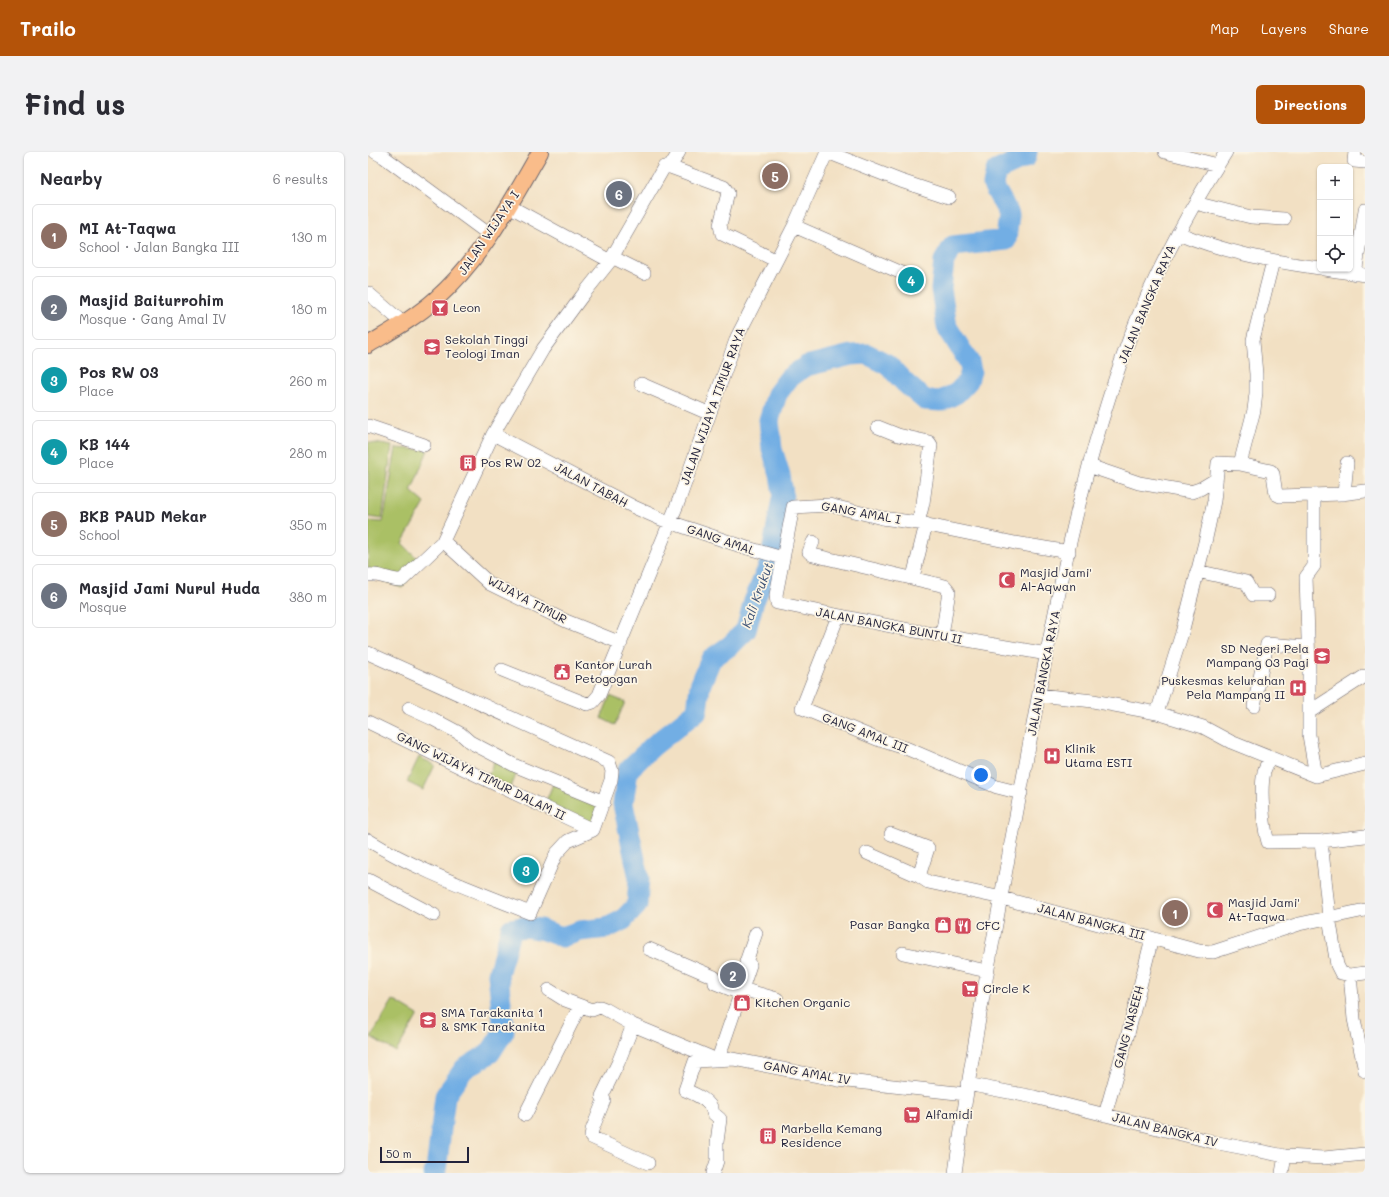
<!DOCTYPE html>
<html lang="en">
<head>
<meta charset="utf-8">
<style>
	body { margin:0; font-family:Mali,sans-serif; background:#f2f2f3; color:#2b2b33 }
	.controls { position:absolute; right:12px; top:12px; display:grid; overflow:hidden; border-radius:6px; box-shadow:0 1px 3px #0004 }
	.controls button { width:36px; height:36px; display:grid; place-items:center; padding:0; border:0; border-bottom:1px solid #e1e1e2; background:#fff; color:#2b2b33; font:20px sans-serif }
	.scale { position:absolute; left:12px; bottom:10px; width:89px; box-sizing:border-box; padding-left:4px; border:2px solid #22223b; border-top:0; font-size:11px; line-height:14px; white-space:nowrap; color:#22223b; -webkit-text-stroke:3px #fcf5e5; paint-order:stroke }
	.you { position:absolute; left:613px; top:623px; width:14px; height:14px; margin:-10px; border:3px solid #fff; border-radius:50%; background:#1a73e8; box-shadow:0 0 0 6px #1a73e833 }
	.badge { display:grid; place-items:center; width:26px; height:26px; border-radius:50%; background:#b45309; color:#fff; font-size:13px; font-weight:700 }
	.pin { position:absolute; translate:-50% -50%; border:2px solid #fff; box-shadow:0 1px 4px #0006 }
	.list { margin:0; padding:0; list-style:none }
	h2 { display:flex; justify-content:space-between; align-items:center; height:52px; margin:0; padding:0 16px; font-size:17px }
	h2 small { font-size:13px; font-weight:400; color:#7c7c81 }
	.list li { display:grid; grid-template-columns:26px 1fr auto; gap:12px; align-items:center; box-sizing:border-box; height:64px; margin:0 8px 8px; padding:0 8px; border:1px solid #e1e1e2; border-radius:6px }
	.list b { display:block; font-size:15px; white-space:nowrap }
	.list p { margin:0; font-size:13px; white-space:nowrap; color:#7c7c81 }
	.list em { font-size:13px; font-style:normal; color:#7c7c81 }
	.icon { flex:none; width:22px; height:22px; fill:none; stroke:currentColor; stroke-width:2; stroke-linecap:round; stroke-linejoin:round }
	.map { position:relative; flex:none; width:997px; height:1021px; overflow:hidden; border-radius:6px }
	header { display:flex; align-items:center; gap:24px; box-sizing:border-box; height:56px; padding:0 20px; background:#b45309; color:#fff }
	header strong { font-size:19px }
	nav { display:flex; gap:22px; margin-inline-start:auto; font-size:14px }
	.intro { display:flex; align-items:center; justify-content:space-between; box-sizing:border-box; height:96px; padding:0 24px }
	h1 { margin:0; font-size:28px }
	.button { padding:10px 18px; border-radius:6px; background:#b45309; color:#fff; font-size:14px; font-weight:700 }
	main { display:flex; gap:24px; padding:0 24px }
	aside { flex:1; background:#fff; border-radius:6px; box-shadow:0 1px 3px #0004 }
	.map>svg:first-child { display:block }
	.green { fill:#aac065; stroke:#667150 }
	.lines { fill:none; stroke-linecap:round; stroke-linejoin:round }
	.river { stroke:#72aee4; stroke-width:21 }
	.minor-casing { stroke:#6b646b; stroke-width:14 }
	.major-casing { stroke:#6b646b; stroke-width:18 }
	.minor { stroke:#fff; stroke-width:13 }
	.major { stroke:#f9bc8a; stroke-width:16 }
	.labels { text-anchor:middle; stroke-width:3.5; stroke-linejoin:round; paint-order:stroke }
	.street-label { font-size:12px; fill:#22223b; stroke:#fcf5e5 }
	.poi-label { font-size:12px; fill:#22223b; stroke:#fcf5e5; text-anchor:start }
	.water-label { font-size:13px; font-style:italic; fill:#3e5376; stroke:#fcf5e5 }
</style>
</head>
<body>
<header>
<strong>Trailo</strong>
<nav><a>Map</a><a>Layers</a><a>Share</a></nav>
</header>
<div class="intro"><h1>Find us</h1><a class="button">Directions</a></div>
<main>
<aside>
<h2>Nearby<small>6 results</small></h2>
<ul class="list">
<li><span class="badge" style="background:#8d6e63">1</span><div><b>MI At-Taqwa</b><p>School · Jalan Bangka III</p></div><em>130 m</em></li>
<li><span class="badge" style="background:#6b7280">2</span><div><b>Masjid Baiturrohim</b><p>Mosque · Gang Amal IV</p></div><em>180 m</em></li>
<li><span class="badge" style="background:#0f9aa8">3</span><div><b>Pos RW 03</b><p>Place</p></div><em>260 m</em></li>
<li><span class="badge" style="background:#0f9aa8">4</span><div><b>KB 144</b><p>Place</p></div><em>280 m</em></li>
<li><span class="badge" style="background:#8d6e63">5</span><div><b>BKB PAUD Mekar</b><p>School</p></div><em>350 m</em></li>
<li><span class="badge" style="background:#6b7280">6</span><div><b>Masjid Jami Nurul Huda</b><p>Mosque</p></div><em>380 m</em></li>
</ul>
</aside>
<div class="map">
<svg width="997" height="1021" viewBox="0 0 997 1021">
	<rect width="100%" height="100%" fill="#fcf5e5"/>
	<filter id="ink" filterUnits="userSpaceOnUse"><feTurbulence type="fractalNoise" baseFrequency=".025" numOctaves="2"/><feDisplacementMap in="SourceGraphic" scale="8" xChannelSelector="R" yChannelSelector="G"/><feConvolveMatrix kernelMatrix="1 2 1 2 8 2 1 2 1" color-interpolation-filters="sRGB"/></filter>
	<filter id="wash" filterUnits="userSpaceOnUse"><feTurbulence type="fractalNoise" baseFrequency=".012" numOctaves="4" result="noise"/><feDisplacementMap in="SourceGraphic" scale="16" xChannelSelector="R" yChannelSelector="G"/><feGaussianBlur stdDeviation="0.9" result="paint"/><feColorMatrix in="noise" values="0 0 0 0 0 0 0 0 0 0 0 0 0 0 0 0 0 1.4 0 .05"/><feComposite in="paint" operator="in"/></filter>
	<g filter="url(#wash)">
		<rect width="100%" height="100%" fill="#f2e0c3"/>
		<!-- green -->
		<path class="green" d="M 0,290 L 24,294 L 14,367 L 0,365 Z
			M 28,296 L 60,298 L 43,339 L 57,351 L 34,391 L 53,410 L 34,436 L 0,422 L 0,369 L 15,370 Z
			M 242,544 L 257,550 L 247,573 L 233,566 Z
			M 51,605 L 67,613 L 55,638 L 39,630 Z
			M 127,608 L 150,618 L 143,635 L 119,625 Z
			M 185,632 L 232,651 L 223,673 L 176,654 Z
			M 25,848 L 50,863 L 28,900 L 3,885 Z"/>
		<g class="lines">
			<!-- river -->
			<path class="river" d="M 66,1021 L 68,1019 L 77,944 L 96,917 L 122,901 L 136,879 L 130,822 L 143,777 L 156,775 L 172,777 L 194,785 L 212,779 L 239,776 L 255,768 L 269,753 L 271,726 L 255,652 L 260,618 L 285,594 L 329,559 L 332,534 L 343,507 L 363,493 L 378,478 L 386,449 L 402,411 L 415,342 L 412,323 L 404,297 L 401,268 L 409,242 L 421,226 L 438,214 L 483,203 L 499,202 L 519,212 L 537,231 L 557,248 L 573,249 L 589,241 L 600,229 L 603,219 L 601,210 L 579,175 L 573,137 L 576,109 L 585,94 L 638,88 L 641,62 L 625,33 L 628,19 L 658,5 L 659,0"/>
		</g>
	</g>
	<g filter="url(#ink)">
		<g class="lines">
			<defs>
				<path id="minor" d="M 7,0 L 16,5 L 122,83
					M 459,0 L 533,29 L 581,45
					M 797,0 L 850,13
					M 987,0 L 986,9 L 997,10
					M 302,15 L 311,0
					M 827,51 L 883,65 L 916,67
					M 141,54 L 242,109
					M 426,74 L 534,121
					M 810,81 C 856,100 902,109 952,116
					M 244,105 L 276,121
					M 956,117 L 997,123
					M 987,122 L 997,58
					M 0,141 L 35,171
					M 273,232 L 340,261
					M 0,274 L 56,293
					M 510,275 L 530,283 L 561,290 L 563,293 L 555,351 L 550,371
					M 125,282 L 268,356 L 293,367 L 376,395 L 415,406
					M 872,312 L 886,258 L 888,241 L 888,222 L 885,188 L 905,109
					M 721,314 L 771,331 L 823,340 L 832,337 L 847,328
					M 976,342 L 979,311
					M 946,343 L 946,414 L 938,425 L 941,515 L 941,583 L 948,624
					M 75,389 L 122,432 L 198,469 L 253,491
					M 445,390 L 441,400 L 445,403 L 577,434 L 581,439 L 574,484
					M 829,419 L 878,430 L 885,443 L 900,443
					M 0,423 C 12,421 22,429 34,428 L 75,389 L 125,282 L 175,197 L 214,144 L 242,109 L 296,15 L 302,15 L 356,35 L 360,41 L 352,73 L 354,82 L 407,108
					M 545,425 L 558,372
					M 470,464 L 434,556 L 509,587 L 540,597 L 629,635 L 653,641
					M 0,501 L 241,610 L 244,619 L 243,628 L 225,678
					M 679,502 L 542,478 L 409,451 L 408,443 L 425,355 L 461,353 L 514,366 L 550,371 L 647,391 L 701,400
					M 134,518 L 219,552 L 225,550 L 231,543 L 311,348 L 369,185 L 426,74 L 459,0
					M 671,543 L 725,549 L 789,561 L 835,575 L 863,590 L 948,624 L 997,612
					M 886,554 L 899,492 L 939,495
					M 41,556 L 65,567 L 93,582 L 102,590 L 148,614 L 236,650
					M 941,560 L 997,524
					M 789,561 L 814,481 L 838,386 L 846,349 L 850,311 L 872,312 L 903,319 L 905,322 L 908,342 L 912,344 L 973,342 L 997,339
					M 0,570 L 127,632 L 225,678
					M 902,606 C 900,610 897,615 896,620 C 892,637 895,673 900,690 L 953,689 L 997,684
					M 523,682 L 560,696 L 551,724 L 560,730 L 634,746 L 831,799 L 845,800 L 931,772 L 997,758
					M 0,688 C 50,719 108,739 162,761 L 188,702 L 200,689 L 225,678
					M 953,689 L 961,765 L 969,813 L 973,821 L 982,823 L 997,821
					M 499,701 L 551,724
					M 0,728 L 66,763
					M 388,781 L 378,810 L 382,813 L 374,837 L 409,847
					M 281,797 L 346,825 L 347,831 L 372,841
					M 535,801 L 619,819
					M 982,823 L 986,867 L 997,919
					M 181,838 L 197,848 L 224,858 L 232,855 L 237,857 L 265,873 L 342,905
					M 265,873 L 250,911 L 234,944 L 236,948 L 224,978 L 223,985 L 280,1011
					M 350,907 L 374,837
					M 599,932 L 666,945 L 845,990 L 917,1004 L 956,1006 L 997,1002
					M 157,963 L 212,854
					M 737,963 L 761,878 L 784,786
					M 345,1021 L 349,1009 L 349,990 L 352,967 L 345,961 C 344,949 327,942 317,938 L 327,909 L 365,907 L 470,928 L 598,942
					M 587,1021 C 605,889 631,757 655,626 C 683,478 709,326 762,185 C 787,120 821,58 858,0
					M 914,1021 L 917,1004"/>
				<path id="major" d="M 0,193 C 23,179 48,165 68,147 C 113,107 143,51 172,0"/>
			</defs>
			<!-- minor casing -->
			<use href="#minor" class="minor-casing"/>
			<!-- major casing -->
			<use href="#major" class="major-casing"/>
			<!-- minor -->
			<use href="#minor" class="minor"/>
			<!-- major -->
			<use href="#major" class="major"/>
		</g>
	</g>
	<!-- icons -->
	<defs>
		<symbol id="bar-square" viewBox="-11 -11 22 22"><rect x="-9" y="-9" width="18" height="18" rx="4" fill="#d1495b" stroke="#fcf5e5"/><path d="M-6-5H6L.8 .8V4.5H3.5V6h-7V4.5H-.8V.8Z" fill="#fff"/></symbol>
		<symbol id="university-square" viewBox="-11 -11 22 22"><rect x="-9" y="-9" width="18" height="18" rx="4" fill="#d1495b" stroke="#fcf5e5"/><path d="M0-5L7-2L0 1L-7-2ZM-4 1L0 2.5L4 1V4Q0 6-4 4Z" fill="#fff"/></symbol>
		<symbol id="building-square" viewBox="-11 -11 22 22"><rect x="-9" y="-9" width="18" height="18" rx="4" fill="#d1495b" stroke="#fcf5e5"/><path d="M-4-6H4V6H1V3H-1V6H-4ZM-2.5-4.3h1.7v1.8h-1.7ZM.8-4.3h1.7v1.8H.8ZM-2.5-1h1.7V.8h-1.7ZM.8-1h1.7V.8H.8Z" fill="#fff"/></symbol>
		<symbol id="mosque-square" viewBox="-11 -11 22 22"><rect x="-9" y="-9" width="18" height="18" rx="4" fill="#d1495b" stroke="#fcf5e5"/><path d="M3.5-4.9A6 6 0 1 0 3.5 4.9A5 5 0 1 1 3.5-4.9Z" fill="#fff"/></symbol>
		<symbol id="school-square" viewBox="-11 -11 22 22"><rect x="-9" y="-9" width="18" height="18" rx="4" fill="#d1495b" stroke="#fcf5e5"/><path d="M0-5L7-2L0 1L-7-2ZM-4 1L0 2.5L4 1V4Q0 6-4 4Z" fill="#fff"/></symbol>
		<symbol id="civic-square" viewBox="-11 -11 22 22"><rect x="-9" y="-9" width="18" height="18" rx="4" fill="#d1495b" stroke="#fcf5e5"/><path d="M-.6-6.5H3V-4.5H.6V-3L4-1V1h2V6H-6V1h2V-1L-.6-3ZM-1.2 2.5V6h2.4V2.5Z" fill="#fff"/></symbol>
		<symbol id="hospital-square" viewBox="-11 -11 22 22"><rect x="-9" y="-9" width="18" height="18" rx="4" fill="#d1495b" stroke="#fcf5e5"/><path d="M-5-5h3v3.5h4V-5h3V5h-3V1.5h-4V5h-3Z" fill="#fff"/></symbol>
		<symbol id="shop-square" viewBox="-11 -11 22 22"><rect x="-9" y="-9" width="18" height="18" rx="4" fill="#d1495b" stroke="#fcf5e5"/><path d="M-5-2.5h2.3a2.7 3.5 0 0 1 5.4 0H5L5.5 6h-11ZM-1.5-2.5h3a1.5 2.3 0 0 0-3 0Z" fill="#fff"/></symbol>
		<symbol id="restaurant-square" viewBox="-11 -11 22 22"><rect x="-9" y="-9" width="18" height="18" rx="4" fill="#d1495b" stroke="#fcf5e5"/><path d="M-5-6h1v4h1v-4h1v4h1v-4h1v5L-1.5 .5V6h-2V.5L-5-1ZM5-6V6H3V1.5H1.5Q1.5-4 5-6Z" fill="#fff"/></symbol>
		<symbol id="supermarket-square" viewBox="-11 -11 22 22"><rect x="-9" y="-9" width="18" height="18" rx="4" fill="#d1495b" stroke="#fcf5e5"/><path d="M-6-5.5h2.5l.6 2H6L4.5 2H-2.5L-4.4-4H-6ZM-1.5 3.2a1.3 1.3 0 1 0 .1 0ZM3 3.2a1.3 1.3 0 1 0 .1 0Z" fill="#fff"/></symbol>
	</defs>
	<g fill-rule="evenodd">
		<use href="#bar-square" x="62" y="146" width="20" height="20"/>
		<use href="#university-square" x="54" y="185" width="20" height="20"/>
		<use href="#building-square" x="90" y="301" width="20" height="20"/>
		<use href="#mosque-square" x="629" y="418" width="20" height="20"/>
		<use href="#school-square" x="944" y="494" width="20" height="20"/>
		<use href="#civic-square" x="184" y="510" width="20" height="20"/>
		<use href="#hospital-square" x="920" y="526" width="20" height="20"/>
		<use href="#hospital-square" x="674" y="594" width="20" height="20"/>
		<use href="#mosque-square" x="837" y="748" width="20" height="20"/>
		<use href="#shop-square" x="565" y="763" width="20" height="20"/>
		<use href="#restaurant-square" x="585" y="764" width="20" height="20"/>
		<use href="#supermarket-square" x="592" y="827" width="20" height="20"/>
		<use href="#shop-square" x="364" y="841" width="20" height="20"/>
		<use href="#school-square" x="50" y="858" width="20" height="20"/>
		<use href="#supermarket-square" x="534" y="953" width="20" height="20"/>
		<use href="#building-square" x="390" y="974" width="20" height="20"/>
	</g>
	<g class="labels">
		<!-- street labels -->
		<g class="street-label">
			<text transform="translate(121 81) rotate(-56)" y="4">JALAN WIJAYA I</text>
			<text transform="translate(779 152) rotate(-67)" y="4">JALAN BANGKA RAYA</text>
			<text transform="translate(345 254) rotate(-70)" y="4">JALAN WIJAYA TIMUR RAYA</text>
			<text transform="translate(223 333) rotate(28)" y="4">JALAN TABAH</text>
			<text transform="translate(493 361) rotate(10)" y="4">GANG AMAL I</text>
			<text transform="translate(353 388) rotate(19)" y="4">GANG AMAL</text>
			<text transform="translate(159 448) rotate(28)" y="4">WIJAYA TIMUR</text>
			<text transform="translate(521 474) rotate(11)" y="4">JALAN BANGKA BUNTU II</text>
			<text transform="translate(676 521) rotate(-79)" y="4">JALAN BANGKA RAYA</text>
			<text transform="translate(497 581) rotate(21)" y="4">GANG AMAL III</text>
			<text transform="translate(113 624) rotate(26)" y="4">GANG WIJAYA TIMUR DALAM II</text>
			<text transform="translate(723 770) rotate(15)" y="4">JALAN BANGKA III</text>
			<text transform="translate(761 875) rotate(-75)" y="4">GANG NASEEH</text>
			<text transform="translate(439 921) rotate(10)" y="4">GANG AMAL IV</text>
			<text transform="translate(797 978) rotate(14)" y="4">JALAN BANGKA IV</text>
		</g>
		<!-- poi labels -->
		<g class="poi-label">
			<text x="85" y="160">Leon</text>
			<text x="77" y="192">Sekolah Tinggi<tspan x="77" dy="14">Teologi Iman</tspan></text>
			<text x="113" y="315">Pos RW 02</text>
			<text x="652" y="425">Masjid Jami'<tspan x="652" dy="14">Al-Aqwan</tspan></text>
			<text x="941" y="501" text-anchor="end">SD Negeri Pela<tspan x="941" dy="14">Mampang 03 Pagi</tspan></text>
			<text x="207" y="517">Kantor Lurah<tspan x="207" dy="14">Petogogan</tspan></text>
			<text x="917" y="533" text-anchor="end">Puskesmas kelurahan<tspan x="917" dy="14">Pela Mampang II</tspan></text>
			<text x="697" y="601">Klinik<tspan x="697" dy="14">Utama ESTI</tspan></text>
			<text x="860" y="755">Masjid Jami'<tspan x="860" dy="14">At-Taqwa</tspan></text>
			<text x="562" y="777" text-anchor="end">Pasar Bangka</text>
			<text x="608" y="778">CFC</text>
			<text x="615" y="841">Circle K</text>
			<text x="387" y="855">Kitchen Organic</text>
			<text x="73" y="865">SMA Tarakanita 1<tspan x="73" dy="14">&amp; SMK Tarakanita</tspan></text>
			<text x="557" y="967">Alfamidi</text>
			<text x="413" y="981">Marbella Kemang<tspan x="413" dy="14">Residence</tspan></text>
		</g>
		<!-- water labels -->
		<g class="water-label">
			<text transform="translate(389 443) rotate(-70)" y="5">Kali Krukut</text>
		</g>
	</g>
</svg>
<div class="controls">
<button>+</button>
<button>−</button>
<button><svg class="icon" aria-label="locate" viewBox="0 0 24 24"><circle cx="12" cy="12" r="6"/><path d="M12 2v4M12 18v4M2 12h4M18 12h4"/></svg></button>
</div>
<div class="scale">50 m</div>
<div class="you"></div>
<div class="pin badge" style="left:807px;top:761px;background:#8d6e63">1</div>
<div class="pin badge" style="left:365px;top:823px;background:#6b7280">2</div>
<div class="pin badge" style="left:158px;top:718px;background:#0f9aa8">3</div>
<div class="pin badge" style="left:543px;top:128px;background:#0f9aa8">4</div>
<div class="pin badge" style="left:407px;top:24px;background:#8d6e63">5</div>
<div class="pin badge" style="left:251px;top:42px;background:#6b7280">6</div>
</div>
</main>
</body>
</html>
